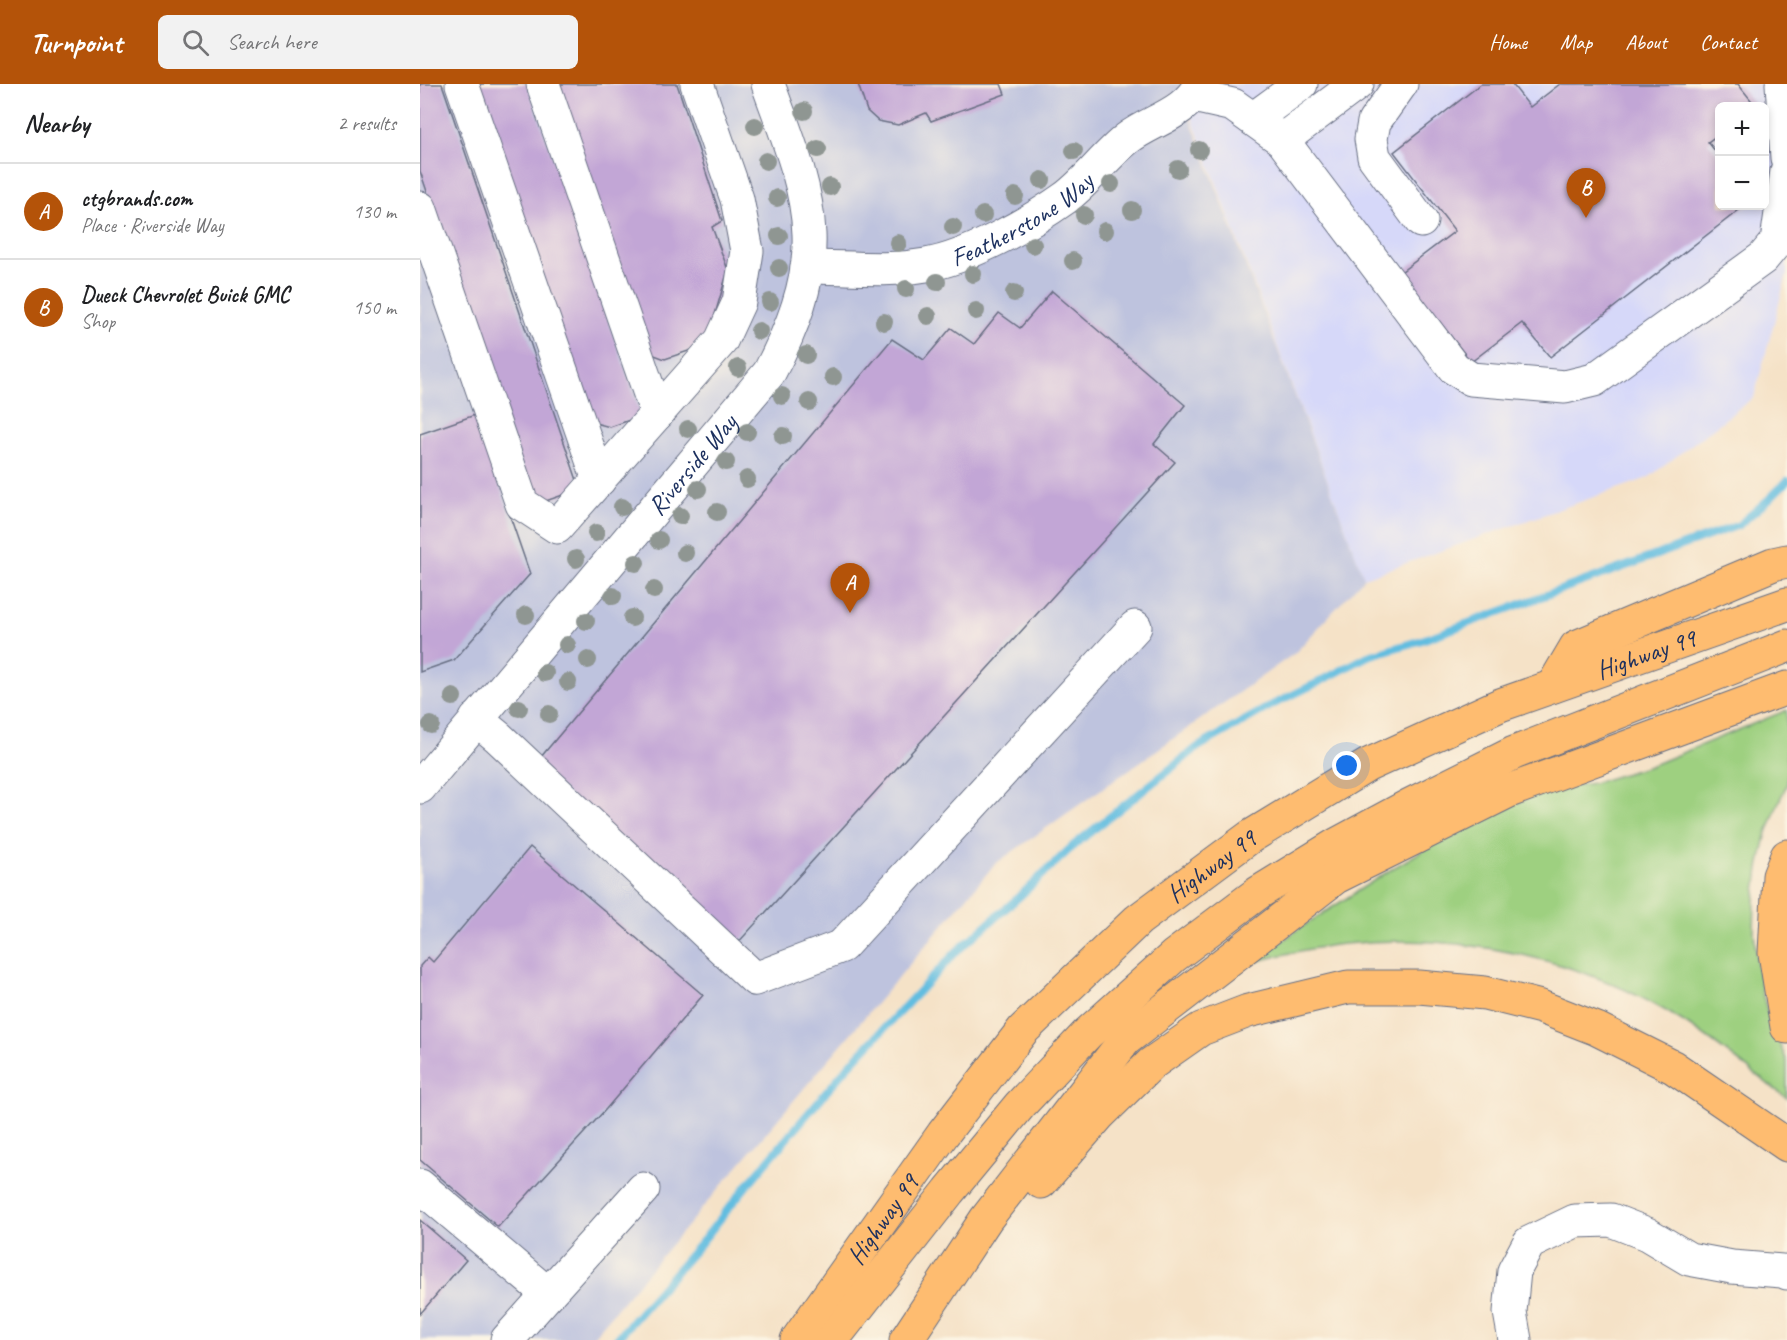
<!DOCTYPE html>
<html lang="en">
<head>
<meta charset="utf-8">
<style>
	body { margin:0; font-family:Caveat,sans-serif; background:#f2f2f2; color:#202124 }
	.controls { position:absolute; right:18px; top:18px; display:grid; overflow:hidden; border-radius:9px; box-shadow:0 3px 9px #0003 }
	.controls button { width:54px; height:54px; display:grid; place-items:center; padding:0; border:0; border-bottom:2px solid #e0e0e0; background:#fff; color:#202124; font:30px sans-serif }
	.you { position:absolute; left:927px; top:682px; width:21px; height:21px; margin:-15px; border:4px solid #fff; border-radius:50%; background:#1a73e8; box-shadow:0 0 0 9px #1a73e833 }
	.badge { display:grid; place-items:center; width:39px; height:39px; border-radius:50%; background:#b45309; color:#fff; font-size:20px; font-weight:700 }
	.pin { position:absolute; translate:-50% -50px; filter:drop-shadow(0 2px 3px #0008) }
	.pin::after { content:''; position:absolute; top:32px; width:21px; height:18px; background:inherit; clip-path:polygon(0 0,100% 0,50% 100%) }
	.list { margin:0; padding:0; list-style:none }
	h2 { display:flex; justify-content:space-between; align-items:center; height:78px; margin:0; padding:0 24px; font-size:26px }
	h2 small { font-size:20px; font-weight:400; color:#757577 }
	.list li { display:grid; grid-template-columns:39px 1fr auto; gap:18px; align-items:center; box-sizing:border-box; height:96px; padding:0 24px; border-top:2px solid #e0e0e0 }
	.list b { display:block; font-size:22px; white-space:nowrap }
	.list p { margin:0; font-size:20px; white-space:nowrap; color:#757577 }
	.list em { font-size:20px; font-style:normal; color:#757577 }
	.icon { flex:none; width:33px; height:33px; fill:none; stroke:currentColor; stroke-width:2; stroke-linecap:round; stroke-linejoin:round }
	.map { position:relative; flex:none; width:1367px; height:1256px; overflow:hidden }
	header { display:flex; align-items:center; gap:36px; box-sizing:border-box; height:84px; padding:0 30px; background:#b45309; color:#fff }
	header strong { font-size:28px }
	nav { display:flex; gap:33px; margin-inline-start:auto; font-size:21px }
	.search { width:420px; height:54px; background:#f2f2f2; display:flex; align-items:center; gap:15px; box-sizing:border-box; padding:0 21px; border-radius:9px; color:#757577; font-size:22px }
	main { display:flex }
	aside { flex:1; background:#fff }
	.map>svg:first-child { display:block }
	.built { fill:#d6d8f9; fill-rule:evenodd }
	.industrial { fill:#bec3de }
	.green { fill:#9ed080; stroke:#5c806f; stroke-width:1.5 }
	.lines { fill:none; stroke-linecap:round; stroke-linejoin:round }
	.stream { stroke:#62bde0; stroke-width:8 }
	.building { fill:#c2a6d6 }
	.minor-casing { stroke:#676e83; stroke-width:35 }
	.highway-casing { stroke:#676e83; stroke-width:35 }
	.minor { stroke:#fff; stroke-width:33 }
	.highway { stroke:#febc70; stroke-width:33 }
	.tree { fill:#8f9692 }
	.labels { text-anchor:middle; stroke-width:5; stroke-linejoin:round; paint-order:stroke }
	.street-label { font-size:26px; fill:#1b2f5e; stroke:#fcf5e5 }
</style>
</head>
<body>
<header>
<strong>Turnpoint</strong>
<div class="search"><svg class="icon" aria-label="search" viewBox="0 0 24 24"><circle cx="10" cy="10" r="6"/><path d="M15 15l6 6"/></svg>Search here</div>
<nav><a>Home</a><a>Map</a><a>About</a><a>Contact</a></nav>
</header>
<main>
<aside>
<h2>Nearby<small>2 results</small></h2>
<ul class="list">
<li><span class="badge">A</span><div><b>ctgbrands.com</b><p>Place · Riverside Way</p></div><em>130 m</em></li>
<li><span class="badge">B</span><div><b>Dueck Chevrolet Buick GMC</b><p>Shop</p></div><em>150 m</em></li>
</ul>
</aside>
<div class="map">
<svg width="1367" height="1256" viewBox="0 0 1367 1256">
	<rect width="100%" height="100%" fill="#fcf5e5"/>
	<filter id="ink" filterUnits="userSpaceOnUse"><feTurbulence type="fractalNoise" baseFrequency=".0167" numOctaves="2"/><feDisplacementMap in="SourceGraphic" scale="12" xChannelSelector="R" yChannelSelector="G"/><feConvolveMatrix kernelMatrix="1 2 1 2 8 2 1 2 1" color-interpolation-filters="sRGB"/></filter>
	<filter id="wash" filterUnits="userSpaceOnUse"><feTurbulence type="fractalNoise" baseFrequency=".008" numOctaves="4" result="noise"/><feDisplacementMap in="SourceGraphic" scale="24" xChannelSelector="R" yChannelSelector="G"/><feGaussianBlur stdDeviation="1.35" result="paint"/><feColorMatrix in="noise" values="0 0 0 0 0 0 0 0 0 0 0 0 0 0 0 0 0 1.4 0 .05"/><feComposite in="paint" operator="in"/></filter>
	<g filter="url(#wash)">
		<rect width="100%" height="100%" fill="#f5e2c7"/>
		<!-- built -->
		<path class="built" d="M 783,0 L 1367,0 L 1367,190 L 1334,313 L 1228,394 L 944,494 L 769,27 ZM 1300,22 L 1344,22 L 1344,122 L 1300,122 Z"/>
		<!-- industrial -->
		<path class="industrial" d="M 0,0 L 782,0 L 767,26 L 944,494 L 875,569 L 575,780 L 170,1256 L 0,1256 Z"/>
		<!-- green -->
		<path class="green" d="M 1367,626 L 1367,700 L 1357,722 L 1346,752 L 1339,784 L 1335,816 L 1334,848 L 1337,881 L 1343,912 L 1352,943 L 1367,977 L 1367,1014 C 1332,989 1300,961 1264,938 C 1164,874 1042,848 924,860 C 893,863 864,870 834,878 L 880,844 L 975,783 L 1024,754 L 1126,705 L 1174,699 L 1230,682 Z"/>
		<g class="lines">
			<!-- stream -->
			<path class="stream" d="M 196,1256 L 281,1159 L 324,1105 L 425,986 L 536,868 L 600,812 L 654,761 L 778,663 L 854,620 L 901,597 L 948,572 L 1002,556 L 1319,441 L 1349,415 L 1367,397"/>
		</g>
		<g id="blocks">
			<!-- building -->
			<path class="building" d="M 0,0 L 22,0 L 160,405 L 123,418 L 110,410 L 0,87 Z
				M 55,0 L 107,0 L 221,332 L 190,343 L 171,338 Z
				M 136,0 L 257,0 L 302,137 L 292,143 L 308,186 L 286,261 L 245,275 L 229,269 Z
				M 438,0 L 581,0 L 585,10 L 511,37 L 506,29 L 478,41 L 458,37 L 447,27 Z
				M 1061,0 L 1092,0 L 1110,23 L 1140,0 L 1318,0 L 1335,21 L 1300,22 L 1300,49 L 1288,58 L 1300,73 L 1300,122 L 1324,122 L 1130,273 L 1102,239 L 1051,278 L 981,188 L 1035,147 L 974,68 Z
				M 632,207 L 765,321 L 734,360 L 755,378 L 316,861 L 115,680 L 472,255 L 504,276 L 531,244 L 554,260 L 579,229 L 600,244 Z
				M 55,331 L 110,490 L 34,576 L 0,588 L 0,350 Z
				M 110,763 L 283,911 L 186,1025 L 78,1143 L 0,1076 L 0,882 L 8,873 L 13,878 Z
				M 0,1136 L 46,1176 L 0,1230 Z"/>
		</g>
	</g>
	<g filter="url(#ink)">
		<use href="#blocks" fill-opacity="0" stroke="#676e83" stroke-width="1.5"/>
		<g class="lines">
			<defs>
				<g id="minor">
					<path d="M 42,0 L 179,396"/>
					<path d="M 123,0 L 237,330"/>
					<path d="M 981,0 L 954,38 L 951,55 L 954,73 L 1001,137"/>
					<path d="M 1362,0 L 1367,74"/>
					<path d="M 773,12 L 813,21 L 862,56 L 1034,284 L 1051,295 L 1145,303 L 1174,296 L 1343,174 L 1357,157 L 1367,87"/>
					<path d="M 833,35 L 881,0"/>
					<path d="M 862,56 L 937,0"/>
					<path d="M 0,124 L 102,420 L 137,443 L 301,257 L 319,218 L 327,167 L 317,115 L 277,0"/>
					<path id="s1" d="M 387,183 C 426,183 467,188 506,181 C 548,174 610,139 645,114 C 668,97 685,72 708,54 C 732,36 767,29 780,0"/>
					<path d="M 56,635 L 78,653 L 335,895 L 422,862 L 715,543"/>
					<path id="s2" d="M 0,703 L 349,289 C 371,247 391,199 389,150 C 387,98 365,48 348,0"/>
					<path d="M 0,1102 L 128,1210 L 223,1105"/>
					<path d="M 87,1256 L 128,1210"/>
					<path d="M 1095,1256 L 1090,1228 L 1094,1187 L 1109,1159 L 1155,1137 L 1191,1136 L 1227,1150 L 1269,1175 L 1312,1183 L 1362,1187 L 1367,1189"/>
				</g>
				<g id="highway">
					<path d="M 1133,602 L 1156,563 L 1353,480 L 1367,477"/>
					<path d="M 1367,772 L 1359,792 L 1355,869 L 1367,943"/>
					<path d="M 621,1098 L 679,1031 L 731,980 L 781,945 L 828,927 L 928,903 L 999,903 L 1065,909 L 1121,923 L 1177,945 L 1253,983 L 1367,1061"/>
					<path id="s3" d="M 377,1256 L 523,1050 L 603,946 L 718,836 L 830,753 L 948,681 L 1080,621 L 1367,520"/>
					<path d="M 412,1256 L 529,1107 L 600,1021 L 668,949 L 754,872 L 838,809 L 916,761 L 990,721 L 1094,669 L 1367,562"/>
					<path d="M 486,1256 L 566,1135 L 705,956 L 916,793 L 1089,707 L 1367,604"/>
				</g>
			</defs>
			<!-- minor casing -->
			<use href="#minor" class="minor-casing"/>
			<!-- highway casing -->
			<use href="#highway" class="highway-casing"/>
			<!-- minor -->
			<use href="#minor" class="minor"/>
			<!-- highway -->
			<use href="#highway" class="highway"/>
		</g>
		<!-- trees -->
		<g class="tree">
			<circle cx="384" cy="27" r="9"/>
			<circle cx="335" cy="42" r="9"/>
			<circle cx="398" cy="65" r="9"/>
			<circle cx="779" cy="66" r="9"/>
			<circle cx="654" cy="67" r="9"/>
			<circle cx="346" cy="77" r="9"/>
			<circle cx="758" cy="85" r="9"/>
			<circle cx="622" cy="96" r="9"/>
			<circle cx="691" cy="100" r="9"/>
			<circle cx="410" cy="103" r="9"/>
			<circle cx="595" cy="112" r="9"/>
			<circle cx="357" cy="114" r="9"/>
			<circle cx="712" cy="126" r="9"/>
			<circle cx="563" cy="131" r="9"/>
			<circle cx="664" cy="131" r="9"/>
			<circle cx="533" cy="143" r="9"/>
			<circle cx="685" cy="147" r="9"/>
			<circle cx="359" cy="152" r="9"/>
			<circle cx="478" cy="159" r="9"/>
			<circle cx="613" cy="161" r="9"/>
			<circle cx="653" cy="177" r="9"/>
			<circle cx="359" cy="184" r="9"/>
			<circle cx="553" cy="190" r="9"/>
			<circle cx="517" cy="198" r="9"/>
			<circle cx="486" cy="205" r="9"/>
			<circle cx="594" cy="209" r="9"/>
			<circle cx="350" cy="218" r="9"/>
			<circle cx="556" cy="227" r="9"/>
			<circle cx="508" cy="232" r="9"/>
			<circle cx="464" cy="238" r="9"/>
			<circle cx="339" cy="247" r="9"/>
			<circle cx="386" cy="271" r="9"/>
			<circle cx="318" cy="284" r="9"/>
			<circle cx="413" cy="293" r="9"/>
			<circle cx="362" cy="312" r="9"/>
			<circle cx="389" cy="318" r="9"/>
			<circle cx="268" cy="345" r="9"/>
			<circle cx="327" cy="348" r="9"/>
			<circle cx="363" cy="352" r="9"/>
			<circle cx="306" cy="378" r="9"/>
			<circle cx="327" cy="395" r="9"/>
			<circle cx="278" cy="405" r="9"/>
			<circle cx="202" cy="423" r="9"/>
			<circle cx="297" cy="428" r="9"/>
			<circle cx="260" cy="432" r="9"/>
			<circle cx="176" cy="449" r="9"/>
			<circle cx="239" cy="456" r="9"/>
			<circle cx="265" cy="469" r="9"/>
			<circle cx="156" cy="475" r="9"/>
			<circle cx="216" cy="479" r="9"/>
			<circle cx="234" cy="506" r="9"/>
			<circle cx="193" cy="512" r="9"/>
			<circle cx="106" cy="531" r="9"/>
			<circle cx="212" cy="534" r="9"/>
			<circle cx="166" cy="537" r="9"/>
			<circle cx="147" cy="561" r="9"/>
			<circle cx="168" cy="576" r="9"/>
			<circle cx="125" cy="589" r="9"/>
			<circle cx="148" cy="598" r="9"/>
			<circle cx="33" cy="613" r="9"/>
			<circle cx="99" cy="624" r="9"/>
			<circle cx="129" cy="630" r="9"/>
			<circle cx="11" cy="641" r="9"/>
		</g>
	</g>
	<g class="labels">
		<!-- street labels -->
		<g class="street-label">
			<text dy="9" stroke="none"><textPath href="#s1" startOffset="226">Featherstone Way</textPath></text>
			<text dy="9" stroke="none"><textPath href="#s2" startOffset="422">Riverside Way</textPath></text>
			<text dy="9" stroke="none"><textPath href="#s3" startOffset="1120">Highway 99</textPath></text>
			<text dy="9" stroke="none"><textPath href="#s3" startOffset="634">Highway 99</textPath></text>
			<text dy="9" stroke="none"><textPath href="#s3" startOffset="148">Highway 99</textPath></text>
		</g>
	</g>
</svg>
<div class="controls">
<button>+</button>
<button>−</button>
</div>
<div class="you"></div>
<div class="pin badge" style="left:430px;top:529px">A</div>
<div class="pin badge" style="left:1166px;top:134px">B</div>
</div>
</main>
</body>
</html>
